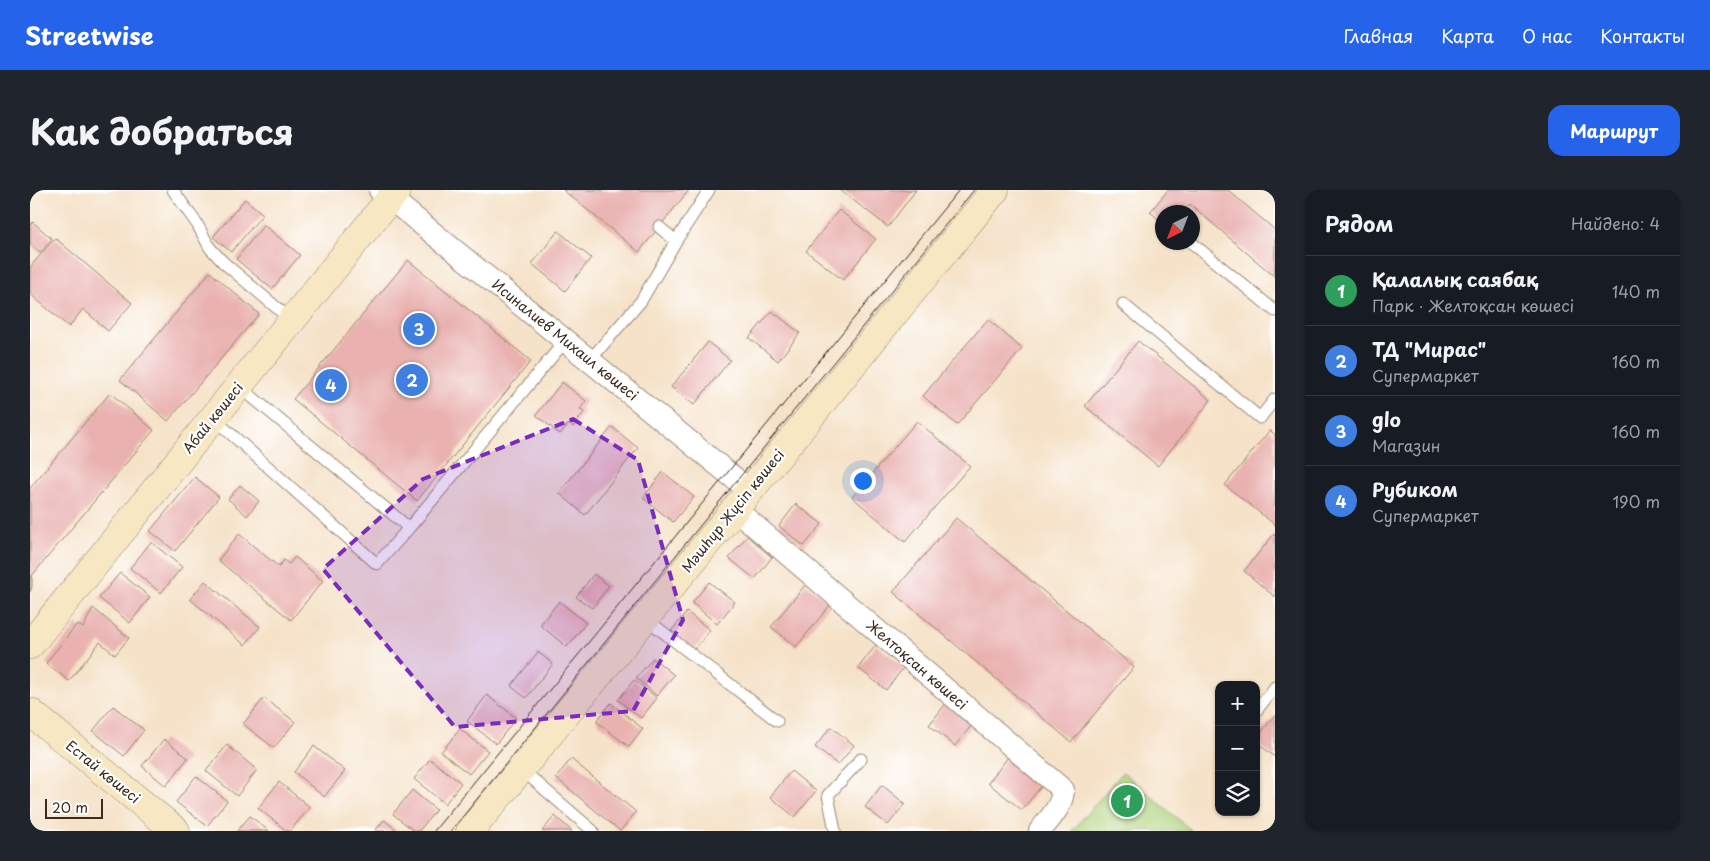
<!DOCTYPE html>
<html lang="ru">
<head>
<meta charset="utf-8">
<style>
	body { margin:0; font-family:"Playpen Sans",sans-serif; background:#20242c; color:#f1f3f6 }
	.controls { position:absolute; right:15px; bottom:15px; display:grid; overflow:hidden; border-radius:10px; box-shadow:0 1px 4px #0004 }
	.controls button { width:45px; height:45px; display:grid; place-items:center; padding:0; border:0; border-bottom:1px solid #363941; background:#171b24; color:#f1f3f6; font:25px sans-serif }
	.compass { position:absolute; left:1125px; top:15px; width:45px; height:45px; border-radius:50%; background:#171b24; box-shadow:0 1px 4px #0004; rotate:222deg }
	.scale { position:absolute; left:15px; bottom:12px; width:58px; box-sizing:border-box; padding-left:5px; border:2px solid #3b2a1e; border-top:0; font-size:14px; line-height:18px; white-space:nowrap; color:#3b2a1e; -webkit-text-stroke:4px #fff; paint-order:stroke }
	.you { position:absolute; left:832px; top:290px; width:18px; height:18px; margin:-12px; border:4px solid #fff; border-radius:50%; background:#1a73e8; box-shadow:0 0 0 8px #1a73e833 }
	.badge { display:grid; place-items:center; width:32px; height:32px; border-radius:50%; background:#2563eb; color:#fff; font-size:16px; font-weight:700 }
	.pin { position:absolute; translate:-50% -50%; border:2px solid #fff; box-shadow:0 1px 5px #0006 }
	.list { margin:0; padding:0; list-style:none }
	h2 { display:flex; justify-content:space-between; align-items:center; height:65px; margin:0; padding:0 20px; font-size:21px }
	h2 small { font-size:16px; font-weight:400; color:#9ea1a6 }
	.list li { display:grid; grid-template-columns:32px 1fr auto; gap:15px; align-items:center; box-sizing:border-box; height:70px; padding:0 20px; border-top:1px solid #363941 }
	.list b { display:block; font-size:19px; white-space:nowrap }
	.list p { margin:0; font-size:16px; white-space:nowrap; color:#9ea1a6 }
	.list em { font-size:16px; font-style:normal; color:#9ea1a6 }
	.icon { flex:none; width:28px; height:28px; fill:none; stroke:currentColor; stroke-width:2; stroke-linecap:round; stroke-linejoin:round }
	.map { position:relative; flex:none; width:1245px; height:641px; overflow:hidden; border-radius:15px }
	header { display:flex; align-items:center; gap:30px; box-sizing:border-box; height:70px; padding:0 25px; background:#2563eb; color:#fff }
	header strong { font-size:24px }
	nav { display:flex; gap:28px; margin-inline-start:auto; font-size:18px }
	.intro { display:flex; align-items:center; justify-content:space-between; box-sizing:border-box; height:120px; padding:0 30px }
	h1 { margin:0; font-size:35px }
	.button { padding:12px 22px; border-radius:15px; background:#2563eb; color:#fff; font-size:18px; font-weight:700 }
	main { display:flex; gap:30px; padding:0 30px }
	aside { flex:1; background:#171b24; border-radius:15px; box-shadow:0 1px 4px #0004 }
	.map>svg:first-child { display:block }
	.green { fill:#afd27b; stroke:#757e4c }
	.building { fill:#e9b2b0 }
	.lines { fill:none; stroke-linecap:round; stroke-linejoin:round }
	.lane-casing { stroke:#988673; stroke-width:13 }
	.street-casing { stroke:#988673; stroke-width:24 }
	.secondary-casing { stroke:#988673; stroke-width:29 }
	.lane { stroke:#fff; stroke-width:11 }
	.street { stroke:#fff; stroke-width:22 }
	.secondary { stroke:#f7e8c3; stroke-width:28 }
	.tram { stroke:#3b2a1e; stroke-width:1 }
	.marked { fill:#7b2cbf; fill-opacity:0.2; stroke:#7b2cbf; stroke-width:4; stroke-dasharray:10 6; stroke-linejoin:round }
	.labels { text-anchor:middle; stroke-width:4.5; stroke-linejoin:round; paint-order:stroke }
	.street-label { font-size:14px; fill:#3b2a1e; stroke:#fff }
</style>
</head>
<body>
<header>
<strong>Streetwise</strong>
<nav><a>Главная</a><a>Карта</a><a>О нас</a><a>Контакты</a></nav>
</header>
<div class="intro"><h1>Как добраться</h1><a class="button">Маршрут</a></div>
<main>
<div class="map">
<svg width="1245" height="641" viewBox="0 0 1245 641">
	<rect width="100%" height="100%" fill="#fff"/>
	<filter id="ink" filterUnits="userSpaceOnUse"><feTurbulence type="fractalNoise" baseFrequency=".02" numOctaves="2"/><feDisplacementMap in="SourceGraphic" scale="10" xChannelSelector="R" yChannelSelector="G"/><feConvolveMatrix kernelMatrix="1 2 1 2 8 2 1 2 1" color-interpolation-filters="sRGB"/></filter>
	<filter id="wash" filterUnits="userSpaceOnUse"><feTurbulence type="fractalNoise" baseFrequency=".0096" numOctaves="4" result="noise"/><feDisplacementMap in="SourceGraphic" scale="20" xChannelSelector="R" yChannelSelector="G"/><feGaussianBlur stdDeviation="1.12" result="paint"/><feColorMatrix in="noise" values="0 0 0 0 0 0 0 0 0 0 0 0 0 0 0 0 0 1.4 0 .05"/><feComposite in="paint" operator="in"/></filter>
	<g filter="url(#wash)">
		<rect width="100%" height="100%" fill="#f5e2c8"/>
		<!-- green -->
		<path class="green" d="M 1093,582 L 1162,641 L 1042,641 Z"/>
		<g id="blocks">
			<!-- building -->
			<path class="building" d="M 533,0 L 659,0 L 609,62 Z
				M 810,0 L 886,0 L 858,37 Z
				M 1138,0 L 1198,0 L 1245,40 L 1245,87 L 1160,14 L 1153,22 L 1132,22 L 1132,32 L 1120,22 Z
				M 215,9 L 233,24 L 201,62 L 183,47 Z
				M 809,20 L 846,49 L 813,90 L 776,61 Z
				M 3,32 L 22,49 L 10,63 L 0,54 L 0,36 Z
				M 234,35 L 270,65 L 242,99 L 206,69 Z
				M 528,41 L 561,68 L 535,101 L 502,74 Z
				M 25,48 L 102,113 L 78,141 L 53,119 L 39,137 L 0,104 L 0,77 Z
				M 378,70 L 501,171 L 387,311 L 263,209 Z
				M 180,82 L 229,124 L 138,231 L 90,190 Z
				M 742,121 L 770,143 L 748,171 L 719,148 Z
				M 958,129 L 992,159 L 927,235 L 893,206 Z
				M 1108,151 L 1181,210 L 1128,276 L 1055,216 Z
				M 678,152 L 700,170 L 664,215 L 641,197 Z
				M 532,192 L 556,211 L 550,219 L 554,222 L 543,237 L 539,234 L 530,244 L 506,225 Z
				M 80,203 L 124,240 L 0,388 L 2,388 L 2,397 L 0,402 L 0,298 Z
				M 887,231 L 940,276 L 875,352 L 822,307 Z
				M 582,237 L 608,258 L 555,325 L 529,303 Z
				M 1240,240 L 1245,245 L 1245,335 L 1195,295 Z
				M 633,282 L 664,307 L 643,332 L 613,308 Z
				M 165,287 L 189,307 L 145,361 L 120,341 Z
				M 210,295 L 229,311 L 217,326 L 198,309 Z
				M 766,314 L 792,334 L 774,356 L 749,336 Z
				M 926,328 L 1104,477 L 1041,552 L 863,402 Z
				M 1245,343 L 1245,407 L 1214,381 Z
				M 209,344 L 249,377 L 254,370 L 259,374 L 265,367 L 293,391 L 261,430 L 188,370 Z
				M 717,346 L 742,367 L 725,389 L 699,368 Z
				M 121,352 L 152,377 L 131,403 L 100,378 Z
				M 90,383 L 120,407 L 100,433 L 69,408 Z
				M 564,384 L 579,396 L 562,418 L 546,407 Z
				M 175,391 L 230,437 L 215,455 L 160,409 Z
				M 679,392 L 705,412 L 687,434 L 662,413 Z
				M 776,394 L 801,414 L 766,457 L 741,437 Z
				M 529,411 L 556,433 L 537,457 L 510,435 Z
				M 63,418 L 99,448 L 85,465 L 70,452 L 39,491 L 16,473 L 47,434 L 53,438 Z
				M 657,422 L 680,440 L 664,460 L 641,441 Z
				M 846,455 L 874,477 L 856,500 L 828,478 Z
				M 508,462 L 523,474 L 496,508 L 481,496 Z
				M 623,468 L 644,485 L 627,506 L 606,488 Z
				M 604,490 L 627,508 L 611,528 L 588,510 Z
				M 457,505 L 486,528 L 466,554 L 437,531 Z
				M 234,508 L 265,532 L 244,558 L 213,534 Z
				M 918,511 L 944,532 L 925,556 L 899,535 Z
				M 581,513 L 613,539 L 599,557 L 566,531 Z
				M 83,516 L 114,540 L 94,566 L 63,541 Z
				M 1245,525 L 1245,567 L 1226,552 L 1226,549 Z
				M 801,537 L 824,555 L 808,575 L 785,557 Z
				M 430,539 L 458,561 L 439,584 L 411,562 Z
				M 134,549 L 158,568 L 136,596 L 112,576 Z
				M 197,555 L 227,580 L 207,606 L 176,581 Z
				M 284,556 L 315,581 L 294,607 L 264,582 Z
				M 979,566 L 1013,594 L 992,620 L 958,593 Z
				M 400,569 L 431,593 L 415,614 L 384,589 Z
				M 541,569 L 606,622 L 590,641 L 526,588 Z
				M 761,581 L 786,601 L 765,627 L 740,607 Z
				M 166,586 L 197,611 L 177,636 L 146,612 Z
				M 249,592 L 280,617 L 260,641 L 257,641 L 228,618 Z
				M 852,595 L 875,614 L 858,635 L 835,617 Z
				M 382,600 L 406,620 L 389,641 L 384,641 L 363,624 Z
				M 220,626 L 239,641 L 207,641 Z
				M 525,626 L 542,641 L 512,641 Z
				M 354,630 L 368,641 L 345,641 Z"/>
		</g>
	</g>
	<g filter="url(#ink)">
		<use href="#blocks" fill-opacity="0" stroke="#988673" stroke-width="1"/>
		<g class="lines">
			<defs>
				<path id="lane" d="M 143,0 L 167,34 L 180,58 L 193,72 L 261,130
					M 629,37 L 646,51
					M 1162,53 L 1245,121
					M 1093,114 L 1230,228 L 1245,209
					M 560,170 L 611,111 L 646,51 L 679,0
					M 209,196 L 379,338 L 536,150
					M 183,228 L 347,374 L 379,338
					M 615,428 L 747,531
					M 1226,521 L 1245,497
					M 491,579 L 563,641
					M 805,641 L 798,605 L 831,569"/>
				<path id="street" d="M 350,0 L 720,301
					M 705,319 L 1033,600 C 1032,617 1019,629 1010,641"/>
				<path id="secondary" d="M 0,455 L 367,0
					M 0,522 L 146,641
					M 440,641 L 705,319 L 965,0"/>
			</defs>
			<!-- lane casing -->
			<use href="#lane" class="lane-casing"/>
			<!-- street casing -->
			<use href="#street" class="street-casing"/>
			<!-- secondary casing -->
			<use href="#secondary" class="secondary-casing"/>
			<!-- lane -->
			<use href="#lane" class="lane"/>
			<!-- street -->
			<use href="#street" class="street"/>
			<!-- secondary -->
			<use href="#secondary" class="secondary"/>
			<!-- tram -->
			<path class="tram" d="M 404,641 L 929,0
				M 421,641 L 944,0"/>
		</g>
	</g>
	<!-- marked area -->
	<path class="marked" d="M 543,229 L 608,270 L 653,430 L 603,521 L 425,537 L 293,379 L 393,289 Z"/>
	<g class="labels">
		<!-- street labels -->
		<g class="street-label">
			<text transform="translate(535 150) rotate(39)" y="5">Исиналиев Михаил көшесі</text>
			<text transform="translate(183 228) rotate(-51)" y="5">Абай көшесі</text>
			<text transform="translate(703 321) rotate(-51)" y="5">Мәшһүр Жүсіп көшесі</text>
			<text transform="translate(887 475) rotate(41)" y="5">Желтоқсан көшесі</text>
			<text transform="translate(73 582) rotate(39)" y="5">Естай көшесі</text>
		</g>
	</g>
</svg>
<div class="controls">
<button>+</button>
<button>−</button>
<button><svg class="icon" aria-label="layers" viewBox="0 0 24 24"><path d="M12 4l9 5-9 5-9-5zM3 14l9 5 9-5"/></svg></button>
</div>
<svg class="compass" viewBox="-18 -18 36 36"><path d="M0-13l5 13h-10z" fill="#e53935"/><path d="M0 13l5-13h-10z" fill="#9ea1a6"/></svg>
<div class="scale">20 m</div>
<div class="you"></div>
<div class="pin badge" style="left:1097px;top:611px;background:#2e9e5b">1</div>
<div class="pin badge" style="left:382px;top:190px;background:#3f7fe0">2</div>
<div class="pin badge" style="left:389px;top:139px;background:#3f7fe0">3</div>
<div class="pin badge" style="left:301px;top:195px;background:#3f7fe0">4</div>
</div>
<aside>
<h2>Рядом<small>Найдено: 4</small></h2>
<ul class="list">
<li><span class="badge" style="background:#2e9e5b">1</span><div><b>Қалалық саябақ</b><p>Парк · Желтоқсан көшесі</p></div><em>140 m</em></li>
<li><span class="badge" style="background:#3f7fe0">2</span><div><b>ТД &quot;Мирас&quot;</b><p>Супермаркет</p></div><em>160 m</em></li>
<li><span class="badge" style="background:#3f7fe0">3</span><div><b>glo</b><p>Магазин</p></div><em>160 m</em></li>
<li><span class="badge" style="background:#3f7fe0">4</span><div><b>Рубиком</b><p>Супермаркет</p></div><em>190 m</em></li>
</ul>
</aside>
</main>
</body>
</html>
